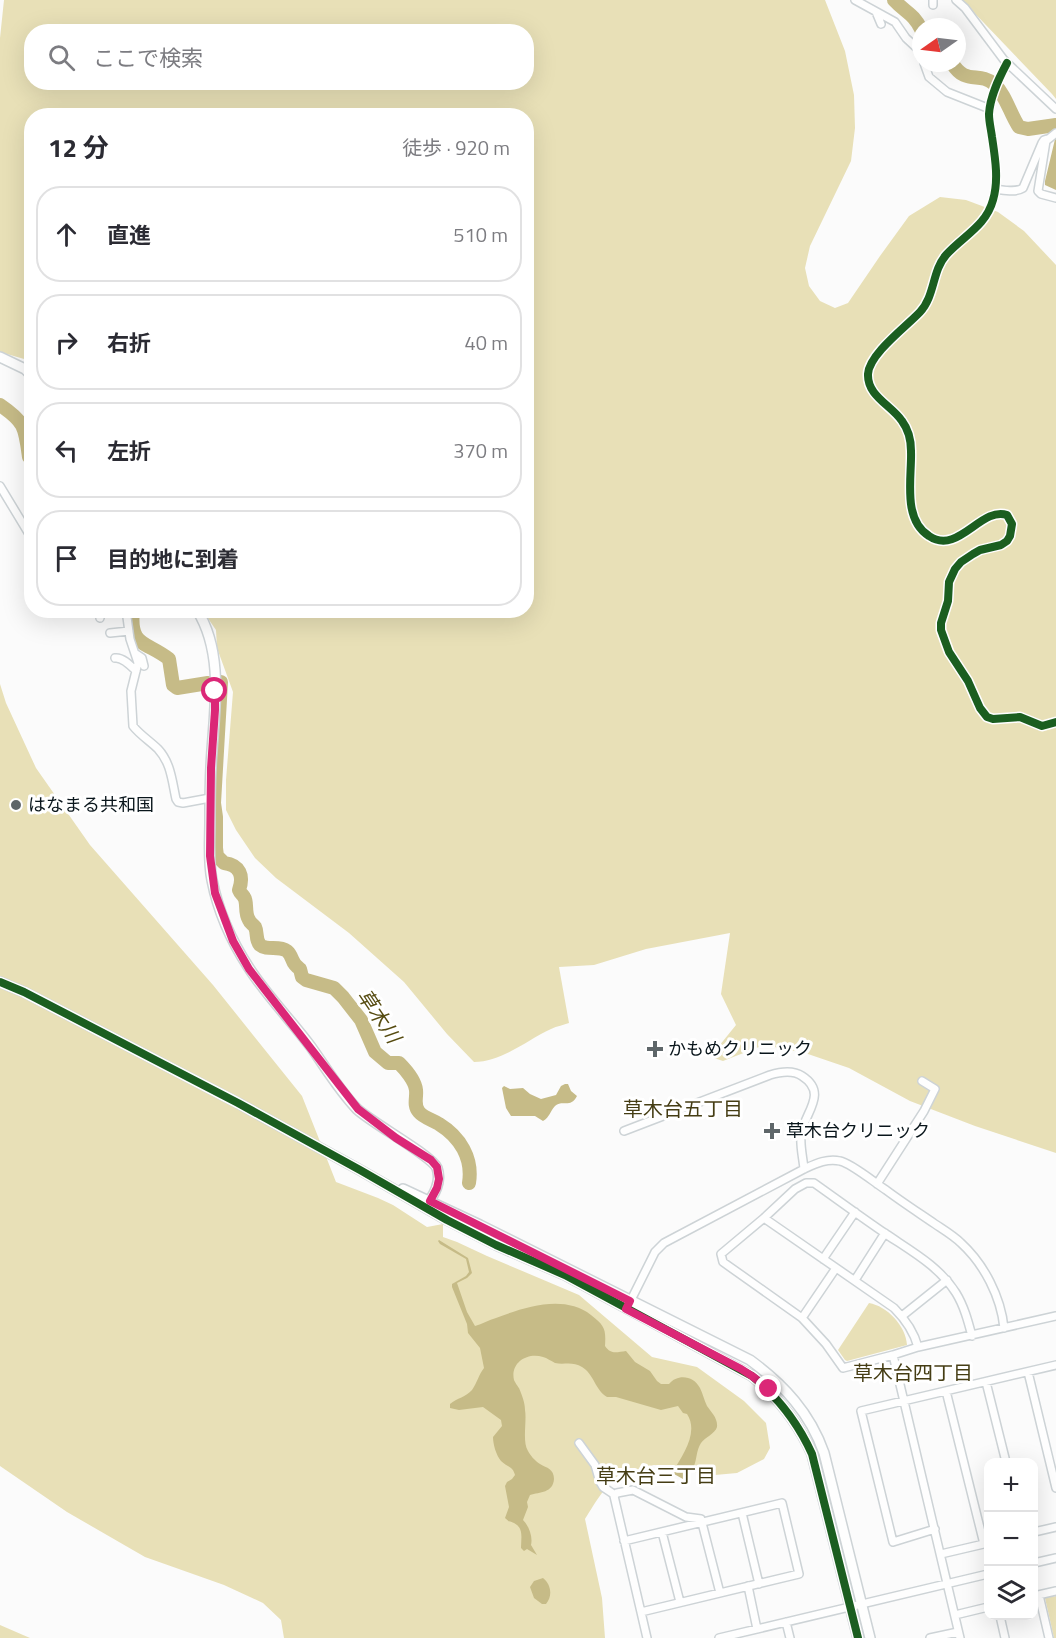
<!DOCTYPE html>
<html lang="ja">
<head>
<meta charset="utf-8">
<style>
	body { margin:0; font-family:"Titillium Web","Noto Sans JP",sans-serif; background:#f2f2f3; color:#2b2b33 }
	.controls { position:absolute; right:18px; bottom:18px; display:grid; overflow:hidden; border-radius:12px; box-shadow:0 6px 24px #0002 }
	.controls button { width:54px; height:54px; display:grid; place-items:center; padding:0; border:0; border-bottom:2px solid #e1e1e2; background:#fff; color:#2b2b33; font:30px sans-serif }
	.compass { position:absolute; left:912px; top:18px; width:54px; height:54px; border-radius:50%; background:#fff; box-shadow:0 6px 24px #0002; rotate:256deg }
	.stop { position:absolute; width:18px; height:18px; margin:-14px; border:4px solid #db2777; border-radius:50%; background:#fff }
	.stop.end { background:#db2777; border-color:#fff; box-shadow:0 2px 6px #0008 }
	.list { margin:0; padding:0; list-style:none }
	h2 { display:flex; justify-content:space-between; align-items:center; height:78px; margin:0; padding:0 24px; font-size:26px }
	h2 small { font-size:20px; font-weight:400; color:#7c7c81 }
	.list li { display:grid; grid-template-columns:39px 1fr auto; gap:18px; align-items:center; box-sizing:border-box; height:96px; margin:0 12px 12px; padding:0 12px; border:2px solid #e1e1e2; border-radius:24px }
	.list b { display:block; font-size:22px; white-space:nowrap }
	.list em { font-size:20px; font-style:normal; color:#7c7c81 }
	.icon { flex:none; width:33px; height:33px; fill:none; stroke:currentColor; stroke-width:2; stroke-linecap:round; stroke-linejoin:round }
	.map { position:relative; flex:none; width:1056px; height:1638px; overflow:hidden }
	.search { position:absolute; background:#fff; box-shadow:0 6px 24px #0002; left:24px; top:24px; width:510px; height:66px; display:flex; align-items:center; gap:15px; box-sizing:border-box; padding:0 21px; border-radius:24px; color:#7c7c81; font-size:22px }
	.panel { position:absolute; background:#fff; box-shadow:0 6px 24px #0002; left:24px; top:108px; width:510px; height:510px; border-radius:24px }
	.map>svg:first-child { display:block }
	.green { fill:#e8e0b7; fill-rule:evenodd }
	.water { fill:#c6bb87 }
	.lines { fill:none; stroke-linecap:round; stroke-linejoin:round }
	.river { stroke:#c6bb87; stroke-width:14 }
	.minor-casing { stroke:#cdd3d6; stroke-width:10 }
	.tertiary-casing { stroke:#cdd3d6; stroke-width:12 }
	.minor { stroke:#fefefe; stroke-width:7 }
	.tertiary { stroke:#fefefe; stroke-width:9 }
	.cycleway-casing { stroke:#fff; stroke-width:11 }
	.cycleway { stroke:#1b5e20; stroke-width:8 }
	.route { stroke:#db2777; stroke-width:8 }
	.poi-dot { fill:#5e6669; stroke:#fff; stroke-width:2 }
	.labels { text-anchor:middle; stroke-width:6; stroke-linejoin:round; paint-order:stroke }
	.poi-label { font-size:18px; fill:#09151b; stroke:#fff; text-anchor:start }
	.water-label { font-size:20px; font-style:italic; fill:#564b10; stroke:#fff }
	.neighbourhood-label { font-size:20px; fill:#453d14; stroke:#fff }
</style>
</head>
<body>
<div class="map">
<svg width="1056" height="1638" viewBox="0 0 1056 1638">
	<rect width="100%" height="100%" fill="#fbfbfb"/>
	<!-- green -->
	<path class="green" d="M 4,0 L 825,0 L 845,51 L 854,95 L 855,128 L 851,161 L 810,246 L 805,268 L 809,286 L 820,301 L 835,308 L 848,303 L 880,256 L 909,216 L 940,197 L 966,200 L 998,212 L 1024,231 L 1056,265 L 1056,1153 L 975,1126 L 910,1101 L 849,1068 L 805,1053 L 764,1045 L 723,1061 L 714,1058 L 719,1046 L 736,1025 L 721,994 L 730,933 L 646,949 L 594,965 L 559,967 L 569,1023 C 564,1025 557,1026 551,1029 C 527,1040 502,1062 474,1062 L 447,1034 L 404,982 L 349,933 L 276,878 L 255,858 L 236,830 L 226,810 L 226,780 L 233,692 L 217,648 L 216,630 L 203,611 L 526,610 L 526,116 L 32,116 L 31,361 L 0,352 L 0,38 ZM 32,32 L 526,32 L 526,82 L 32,82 Z
		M 962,0 L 1056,0 L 1056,99 L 1052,94 Z
		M 0,684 L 6,703 L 36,768 L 90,845 L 213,985 L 302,1096 L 336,1182 L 378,1198 L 393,1205 L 427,1227 L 443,1224 L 443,1237 L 457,1242 L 487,1256 L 579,1295 L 652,1357 L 697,1367 L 744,1401 L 766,1423 L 770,1448 L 764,1459 L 737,1473 L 704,1476 L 682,1467 L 654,1465 L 640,1468 L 638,1475 L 628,1472 L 628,1471 C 611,1474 594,1505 585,1519 L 602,1598 L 605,1638 L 284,1638 L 281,1620 L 263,1603 L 224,1585 L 145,1557 L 67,1512 L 0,1466 Z
		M 869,1303 C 887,1306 906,1326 907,1345 L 847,1361 L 845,1360 L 838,1350 Z
		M 1056,1596 L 1056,1638 L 1054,1638 L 1045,1598 Z
		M 0,1625 L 30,1638 L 0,1638 Z"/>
	<!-- water -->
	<path class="water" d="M 1056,135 L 1056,190 L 1045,185 L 1045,181 Z
		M 565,1084 L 568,1084 L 571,1091 L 577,1096 C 570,1109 563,1099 555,1106 C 550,1111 550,1117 543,1121 L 535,1116 L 511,1116 L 506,1108 L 502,1088 L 504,1086 L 510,1089 L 523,1088 L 530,1094 L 541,1099 L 556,1095 L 561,1086 Z
		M 439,1240 L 468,1258 L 472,1273 L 467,1278 L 457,1283 L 467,1312 L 475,1326 C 482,1324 489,1320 496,1318 C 525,1307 564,1294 591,1315 C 605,1326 606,1329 605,1346 C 611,1355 617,1352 626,1351 L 635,1362 L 650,1371 L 657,1381 L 661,1384 L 669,1384 C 678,1373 694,1376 700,1388 C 703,1394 704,1400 707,1406 C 711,1412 718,1418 717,1427 C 715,1434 705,1437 701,1443 C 696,1451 697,1459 694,1466 C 692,1470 689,1474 686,1478 L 683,1479 L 674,1474 L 673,1471 C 683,1455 699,1432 687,1414 L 683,1413 L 678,1406 L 661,1410 L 616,1397 L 607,1397 C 595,1390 594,1374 582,1367 C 573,1361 564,1365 555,1363 C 551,1361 547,1358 543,1357 C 527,1352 510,1363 514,1380 C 515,1382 518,1387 519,1388 C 522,1395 525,1403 525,1410 C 527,1421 522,1442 528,1451 C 530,1455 535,1461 540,1464 C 547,1468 554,1469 554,1479 C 553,1493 540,1492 530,1495 L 527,1502 L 528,1507 L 523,1520 C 529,1526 533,1537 531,1545 L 537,1555 L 527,1549 L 524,1551 L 521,1548 C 521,1538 524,1528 514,1523 C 505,1519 512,1524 505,1518 L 509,1507 L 505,1486 L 507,1482 L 512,1479 L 515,1475 C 513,1466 507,1467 501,1461 C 496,1455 493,1444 493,1437 L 502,1426 L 501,1420 L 483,1407 L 459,1410 L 450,1408 L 450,1404 C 457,1398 466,1397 472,1390 C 477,1383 479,1374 484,1368 L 480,1348 L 468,1333 L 467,1324 L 452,1287 L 452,1284 L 466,1276 L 469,1272 L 466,1259 L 440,1244 L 438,1241 Z
		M 543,1578 C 551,1584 553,1596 546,1604 L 542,1604 L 534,1598 L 530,1587 L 534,1581 Z"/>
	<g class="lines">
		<!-- river -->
		<path class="river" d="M 894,0 C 906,13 913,13 921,29
			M 952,63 C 966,86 979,71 994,84 C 1006,95 1010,114 1019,127 L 1028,129 L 1056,125
			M 0,405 C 25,422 25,427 29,457 L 32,457
			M 133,610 C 129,647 146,641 169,659 L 173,685 L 177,688 L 208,683
			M 221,682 L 214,803 L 216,817 L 216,848 L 217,856 L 224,863 C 240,865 244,876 239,890 C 240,893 243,895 244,897 C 248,903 244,912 249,920 C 250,923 253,924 255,927 C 258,933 255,939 260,945 C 267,951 279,945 287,951 C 294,957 290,963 300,969 L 302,977 L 306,980 L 334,988 L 343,997 L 361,1020 L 375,1052 L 388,1063 L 399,1063 C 405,1069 415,1081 416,1090 C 417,1098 413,1105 419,1112 C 424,1118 433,1120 439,1124 C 460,1137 473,1158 469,1183"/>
		<defs>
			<path id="minor" d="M 855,0 L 895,22 L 906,38 L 921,52
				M 956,0 L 965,8 L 1004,60 L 1056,109
				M 933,5 L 933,0
				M 876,12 L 881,24
				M 924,63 L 929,77 L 947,92 L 990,109
				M 1007,63 C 999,78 990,96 989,114 C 989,122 991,129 992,137 C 995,157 999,180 993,200 C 986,226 963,236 946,255 C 932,271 935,296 920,312 C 907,326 869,354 868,374 C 867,396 891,405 902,421 C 908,429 911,440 911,451 C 912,477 902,519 929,536 C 958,556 981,506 1007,515 L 1012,524 L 1010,536 L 1007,541 L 1001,545 L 980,550 L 973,554 L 961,562 L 955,569 L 949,582 L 948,601 L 941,623 L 941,630 L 949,652 L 968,681 L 980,708 L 987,717 L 993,719 L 1020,717 L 1042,726 L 1056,722
				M 1056,133 L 1046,141 L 1038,191 L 1041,194 L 1056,198
				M 995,189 C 1004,190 1015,193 1023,188 L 1042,143 L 1044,140 L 1047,139
				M 0,486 L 32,539
				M 126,610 L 130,639 L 138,663 L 131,691 L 133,726 C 140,735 150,741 158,749 C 171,763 172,781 176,799 L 178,802 L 183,803 L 210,798
				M 100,618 L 101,610
				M 110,633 L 129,631
				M 136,654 L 142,658 L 144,666
				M 115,658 C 123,657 131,666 136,671
				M 624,1131 L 770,1075 C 780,1072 793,1070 802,1076 C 830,1094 802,1115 801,1136 C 800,1146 803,1158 804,1169
				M 877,1184 L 924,1111 L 935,1089 L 922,1081
				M 764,1218 L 894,1308 C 905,1319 914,1332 918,1347
				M 823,1259 L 855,1212
				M 855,1280 L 885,1233
				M 629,1304 L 655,1252 L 664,1243 L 804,1169 C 815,1164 827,1158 840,1161 C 851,1163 875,1183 886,1190 C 902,1202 919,1213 935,1224 C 944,1230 954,1236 961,1243 C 984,1264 1001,1297 1004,1328
				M 902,1316 L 947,1280
				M 802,1318 L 836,1268
				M 893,1355 L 843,1368 L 826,1344 L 802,1318 L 723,1262 L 721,1254 L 764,1218 L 795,1189 L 806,1183 L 814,1183 C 838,1200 861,1217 886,1234 C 911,1251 939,1266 956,1293 C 964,1306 968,1321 972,1336
				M 1028,1372 L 1056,1488
				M 986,1382 L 1006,1462
				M 946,1391 L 984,1544
				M 579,1443 L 595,1465 L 600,1482 L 603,1487 L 615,1495
				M 742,1513 L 759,1584
				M 935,1529 L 893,1542 L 861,1411 L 1056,1365
				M 662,1532 L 680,1602
				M 1034,1532 L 1056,1527
				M 624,1541 L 782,1503 L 799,1574 L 641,1612
				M 941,1554 L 988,1543
				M 1034,1563 L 1056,1558
				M 748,1586 L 757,1629
				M 1039,1595 L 1049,1638
				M 1034,1596 L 1056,1591
				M 955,1615 L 988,1607
				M 1000,1616 L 1005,1638
				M 786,1622 L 790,1638
				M 647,1638 L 614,1496 L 617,1493 L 633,1490 L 686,1517 L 701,1519 L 720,1593
				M 719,1638 L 988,1574
				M 930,1638 L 958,1632
				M 960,1638 L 893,1355 L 918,1347 L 1056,1316"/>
			<path id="tertiary" d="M 0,357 L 25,369 L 32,376
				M 197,610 C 226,656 213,717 211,767 C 210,785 210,803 210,821 C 210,841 208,861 212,880 C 218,911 232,942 249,968 C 267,996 291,1020 311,1047 C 326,1068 339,1090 357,1109 C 372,1123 432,1156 437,1168 C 442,1182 434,1195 426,1206
				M 0,982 L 24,992 L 238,1103 L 360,1170 L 447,1220 L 496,1245 L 565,1275 L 752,1376 C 779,1398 798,1423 812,1454 L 858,1638
				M 403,1189 L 480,1225 L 750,1360 C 784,1385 810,1413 824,1453 L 870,1638"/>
		</defs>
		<!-- minor casing -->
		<use href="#minor" class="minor-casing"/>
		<!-- tertiary casing -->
		<use href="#tertiary" class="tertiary-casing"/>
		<!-- minor -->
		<use href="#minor" class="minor"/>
		<!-- tertiary -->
		<use href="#tertiary" class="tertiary"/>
		<defs>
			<path id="cycleway" d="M 1007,63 C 999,78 990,96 989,114 C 989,122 991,129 992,137 C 995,157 999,180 993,200 C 986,226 963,236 946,255 C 932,271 935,296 920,312 C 907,326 869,354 868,374 C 867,396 891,405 902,421 C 908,429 911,440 911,451 C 912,477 902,519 929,536 C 958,556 981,506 1007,515 L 1012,524 L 1010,536 L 1007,541 L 1001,545 L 980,550 L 973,554 L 961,562 L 955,569 L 949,582 L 948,601 L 941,623 L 941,630 L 949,652 L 968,681 L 980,708 L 987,717 L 993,719 L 1020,717 L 1042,726 L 1056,722
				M 0,982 L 24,992 L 238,1103 L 360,1170 L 447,1220 L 496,1245 L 565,1275 L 752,1376 C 779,1398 798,1423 812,1454 L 858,1638"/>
		</defs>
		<!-- cycleway casing -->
		<use href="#cycleway" class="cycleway-casing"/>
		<!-- cycleway -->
		<use href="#cycleway" class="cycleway"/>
	</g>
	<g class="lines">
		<!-- route -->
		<path class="route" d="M 215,691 L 215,710 L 211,768 L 210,856 L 215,893 L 233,941 L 249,969 L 266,991 L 358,1109 L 396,1138 L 431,1160 L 437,1167 L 439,1179 L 437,1188 L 430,1201 L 630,1301 L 626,1309 L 741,1369 L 752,1376 L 769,1389"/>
	</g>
	<!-- markers -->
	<g class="poi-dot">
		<circle cx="16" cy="805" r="6"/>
		<path d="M652 1040h6v6h6v6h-6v6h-6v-6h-6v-6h6z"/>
		<path d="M769 1122h6v6h6v6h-6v6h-6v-6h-6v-6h6z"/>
	</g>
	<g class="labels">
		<!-- poi labels -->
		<g class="poi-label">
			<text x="28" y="811">はなまる共和国</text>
			<text x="668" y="1055">かもめクリニック</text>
			<text x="786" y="1137">草木台クリニック</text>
		</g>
		<!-- water labels -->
		<g class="water-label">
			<text transform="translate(379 1016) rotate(56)" y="7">草木川</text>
		</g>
		<!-- neighbourhood labels -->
		<g class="neighbourhood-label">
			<text x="683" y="1116">草木台五丁目</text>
			<text x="913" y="1380">草木台四丁目</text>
			<text x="656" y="1483">草木台三丁目</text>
		</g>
	</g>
</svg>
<div class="controls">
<button>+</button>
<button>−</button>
<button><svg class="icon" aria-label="layers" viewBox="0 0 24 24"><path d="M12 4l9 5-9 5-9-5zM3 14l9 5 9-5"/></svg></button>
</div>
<svg class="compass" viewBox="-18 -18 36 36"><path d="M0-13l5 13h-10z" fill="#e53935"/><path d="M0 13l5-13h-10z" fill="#7c7c81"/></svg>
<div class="stop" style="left:215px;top:691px"></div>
<div class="stop end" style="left:769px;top:1389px"></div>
<div class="search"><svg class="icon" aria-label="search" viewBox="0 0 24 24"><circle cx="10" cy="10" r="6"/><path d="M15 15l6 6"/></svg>ここで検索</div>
<section class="panel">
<h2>12 分<small>徒歩 · 920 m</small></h2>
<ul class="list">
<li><svg class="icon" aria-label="ahead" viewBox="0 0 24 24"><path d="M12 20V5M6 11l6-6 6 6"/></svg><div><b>直進</b></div><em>510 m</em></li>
<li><svg class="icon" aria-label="right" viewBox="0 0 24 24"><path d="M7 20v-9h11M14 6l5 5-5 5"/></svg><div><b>右折</b></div><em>40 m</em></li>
<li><svg class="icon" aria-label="left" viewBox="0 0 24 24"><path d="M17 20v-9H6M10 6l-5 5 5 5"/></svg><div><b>左折</b></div><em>370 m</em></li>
<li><svg class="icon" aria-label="arrive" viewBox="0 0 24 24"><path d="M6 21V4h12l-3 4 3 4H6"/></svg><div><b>目的地に到着</b></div></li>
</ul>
</section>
</div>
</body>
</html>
